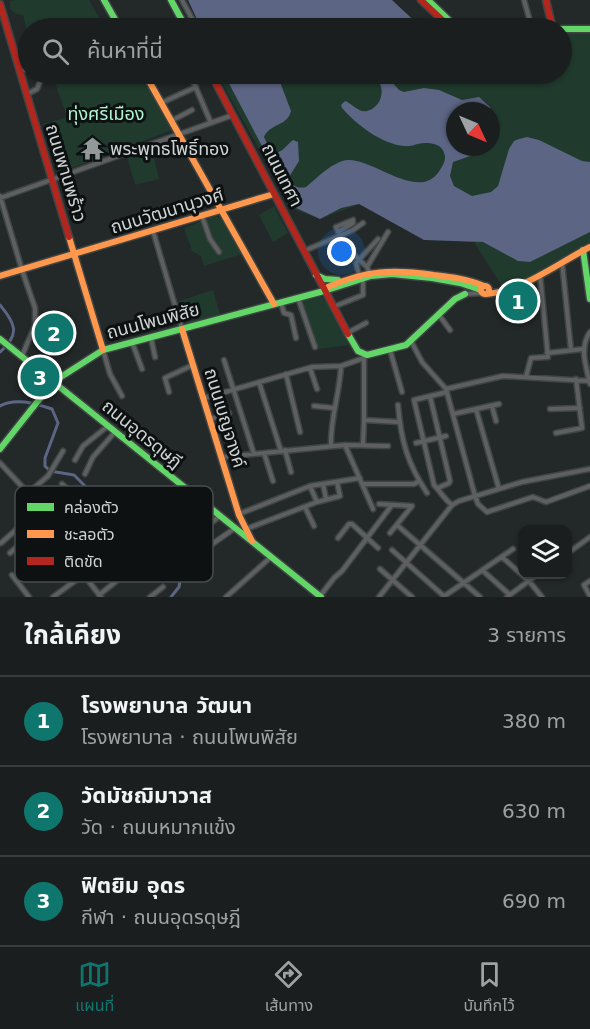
<!DOCTYPE html>
<html lang="th">
<head>
<meta charset="utf-8">
<style>
	body { margin:0; font-family:"DejaVu Sans","Noto Sans Thai",sans-serif; background:#232728; color:#f1f3f6 }
	.controls { position:absolute; right:18px; bottom:18px; display:grid; overflow:hidden; border-radius:12px; box-shadow:0 2px 4px #0004 }
	.controls button { width:54px; height:54px; display:grid; place-items:center; padding:0; border:0; border-bottom:2px solid #383c3d; background:#1a1e1f; color:#f1f3f6; font:30px sans-serif }
	.compass { position:absolute; left:446px; top:102px; width:54px; height:54px; border-radius:50%; background:#1a1e1f; box-shadow:0 2px 4px #0004; rotate:134deg }
	.you { position:absolute; left:342px; top:252px; width:21px; height:21px; margin:-15px; border:4px solid #fff; border-radius:50%; background:#1a73e8; box-shadow:0 0 0 9px #1a73e833 }
	.badge { display:grid; place-items:center; width:39px; height:39px; border-radius:50%; background:#0f766e; color:#fff; font-size:20px; font-weight:700 }
	.pin { position:absolute; translate:-50% -50%; border:3px solid #fff; box-shadow:0 2px 6px #0006 }
	.list { margin:0; padding:0; list-style:none }
	h2 { display:flex; justify-content:space-between; align-items:center; height:78px; margin:0; padding:0 24px; font-size:26px }
	h2 small { font-size:20px; font-weight:400; color:#9fa2a4 }
	.list li { display:grid; grid-template-columns:39px 1fr auto; gap:18px; align-items:center; box-sizing:border-box; height:90px; padding:0 24px; border-top:2px solid #383c3d }
	.list b { display:block; font-size:22px; white-space:nowrap }
	.list p { margin:0; font-size:20px; white-space:nowrap; color:#9fa2a4 }
	.list em { font-size:20px; font-style:normal; color:#9fa2a4 }
	.icon { flex:none; width:33px; height:33px; fill:none; stroke:currentColor; stroke-width:2; stroke-linecap:round; stroke-linejoin:round }
	.map { position:relative; flex:none; width:590px; height:597px; overflow:hidden }
	.search { position:absolute; background:#1a1e1f; box-shadow:0 2px 4px #0004; left:18px; right:18px; top:18px; height:66px; display:flex; align-items:center; gap:15px; box-sizing:border-box; padding:0 21px; border-radius:33px; color:#9fa2a4; font-size:22px }
	.sheet { height:348px; background:#1a1e1f }
	nav { display:flex; justify-content:space-around; align-items:center; box-sizing:border-box; height:84px; border-top:2px solid #383c3d; background:#1a1e1f; font-size:16px; color:#9fa2a4 }
	nav a { display:grid; justify-items:center; gap:3px }
	nav .on { color:#0f766e }
	.map>svg:first-child { display:block }
	.green { fill:#203a2e; fill-rule:evenodd }
	.water { fill:#5c6584 }
	.lines { fill:none; stroke-linecap:round; stroke-linejoin:round }
	.canal { stroke:#5c6584; stroke-width:3 }
	.street-casing { stroke:#3f4444; stroke-width:7 }
	.fast-casing { stroke:#3f4444; stroke-width:9 }
	.slow-casing { stroke:#3f4444; stroke-width:9 }
	.jam-casing { stroke:#3f4444; stroke-width:9 }
	.street { stroke:#5d5f60; stroke-width:4 }
	.fast { stroke:#63d668; stroke-width:6 }
	.slow { stroke:#ff974d; stroke-width:6 }
	.jam { stroke:#b3261e; stroke-width:6 }
	.labels { text-anchor:middle; stroke-width:6; stroke-linejoin:round; paint-order:stroke }
	.park-label { font-size:18px; fill:#b0f5d2; stroke:#0e1112 }
	.poi-label { font-size:18px; fill:#cfd4d5; stroke:#0e1112; text-anchor:start }
	.street-label { font-size:18px; fill:#cfd4d5; stroke:#0e1112 }
	.key { fill:#0e1112; stroke:#484c4c; stroke-width:1.5 }
	.key-label { font-size:16px; fill:#cfd4d5 }
</style>
</head>
<body>
<div class="map">
<svg width="590" height="597" viewBox="0 0 590 597">
	<rect width="100%" height="100%" fill="#232829"/>
	<!-- green -->
	<path class="green" d="M 14,0 L 89,0 L 105,28 L 28,28 L 28,34 L 23,15 L 16,14 L 10,9 L 10,1 Z
		M 551,26 L 590,29 L 590,245 L 505,291 L 474,242 L 428,240 L 359,204 L 320,219 L 293,209 L 217,74 L 562,74 L 562,28 L 545,28 ZM 455,111 L 491,111 L 491,147 L 455,147 Z
		M 52,74 L 141,74 L 172,130 L 61,172 L 58,171 L 43,124 L 67,117 Z
		M 152,149 L 159,179 L 135,185 L 127,157 Z
		M 274,206 L 288,233 L 273,242 L 259,215 Z
		M 215,216 L 221,218 L 242,254 L 204,266 L 201,256 L 192,251 L 184,228 Z
		M 213,290 L 220,314 L 186,325 L 179,301 Z
		M 318,295 L 325,298 L 349,345 L 319,349 L 302,299 Z"/>
	<!-- water -->
	<path class="water" d="M 188,0 L 392,0 L 422,28 L 201,28 Z
		M 224,74 L 277,74 L 291,111 C 288,126 269,124 264,137 L 271,152 C 282,155 285,146 293,140 L 298,142 L 299,161 L 289,177 C 291,186 298,189 306,187 C 317,178 333,161 348,160 C 375,159 420,203 440,170 C 443,165 447,159 444,153 C 442,145 433,143 425,143 C 417,143 412,147 404,146 C 381,144 356,124 342,108 L 341,105 L 345,101 C 351,103 359,113 367,111 C 386,106 386,80 370,74 L 390,74 L 391,81 L 399,90 L 404,92 L 424,88 L 439,90 L 462,100 L 479,97 L 490,107 L 491,111 L 455,111 L 455,147 L 483,147 L 476,154 L 453,162 L 450,176 L 454,186 L 472,196 L 491,192 L 498,186 L 509,149 L 514,141 L 519,139 L 527,137 L 539,140 L 582,161 L 590,162 L 590,232 L 530,262 L 518,261 L 483,242 L 424,240 L 359,204 L 341,208 L 320,219 L 294,207 Z"/>
	<g class="lines">
		<!-- canal -->
		<path class="canal" d="M 0,305 C 15,323 21,334 0,352
			M 0,406 C 16,397 36,404 52,409 L 58,423 L 45,458 L 45,466 L 50,471 L 74,475 L 100,501 L 128,517 L 147,543 L 167,555 L 180,581 L 179,587 L 171,597"/>
		<defs>
			<path id="street" d="M 182,0 L 197,28
				M 524,0 L 532,28
				M 20,71 L 28,69
				M 190,74 L 211,123
				M 27,94 L 37,89 L 42,77 L 50,74
				M 161,103 L 196,87
				M 171,121 L 192,110
				M 0,196 L 22,270 L 35,308 L 35,325 L 22,356
				M 0,198 L 233,115
				M 202,216 L 210,239 L 219,252
				M 153,231 L 182,329
				M 338,232 L 353,223 L 353,220
				M 340,236 L 336,227 L 353,220
				M 340,242 L 367,267
				M 304,251 L 353,230 L 363,223
				M 562,262 L 571,350
				M 369,272 L 367,267 L 388,232
				M 359,275 L 356,263 L 378,239
				M 465,294 L 482,293
				M 298,298 L 315,347
				M 281,303 L 284,313 L 291,315 L 296,338
				M 333,307 L 363,295 L 363,278
				M 439,315 L 450,330
				M 590,332 C 579,348 586,366 590,384
				M 347,333 L 366,323
				M 151,338 L 155,357
				M 411,341 L 422,362 L 446,389 L 475,496 L 478,504 L 487,512 L 533,497 L 546,502 L 590,486
				M 132,342 L 142,369
				M 103,350 L 110,374 L 122,396
				M 390,350 L 402,392
				M 547,353 L 584,349
				M 224,360 L 254,454
				M 341,366 L 364,358
				M 310,368 L 317,389
				M 286,374 L 300,432
				M 526,377 L 531,358 L 548,357 L 540,274
				M 259,382 L 281,451
				M 446,389 L 503,376 L 589,381
				M 169,392 L 165,378 L 193,365
				M 447,392 L 414,400 L 434,485 C 440,491 444,499 452,505
				M 430,396 L 450,481 L 449,483 L 438,488
				M 204,398 L 312,367 L 341,366 C 340,393 330,418 331,446
				M 398,405 C 401,440 407,463 427,493
				M 314,406 L 334,408
				M 492,406 L 496,421
				M 476,409 L 499,489
				M 550,409 L 580,408
				M 453,414 L 499,404
				M 210,419 L 229,413
				M 364,420 L 364,354
				M 556,433 L 582,428 L 576,379
				M 416,443 L 446,436
				M 345,445 L 373,509
				M 363,445 L 364,420 L 399,422
				M 285,450 L 291,472
				M 264,453 L 273,481
				M 223,457 L 345,445 L 388,446
				M 75,460 L 83,446 L 108,426
				M 0,463 L 76,544
				M 85,474 L 93,457 L 115,432
				M 62,484 L 79,499 L 74,507
				M 323,484 L 326,499
				M 362,484 L 414,484 L 419,481
				M 310,486 L 317,502
				M 28,493 L 48,476 L 63,451
				M 379,504 L 412,506 L 390,533
				M 305,507 L 314,526
				M 20,510 L 33,498
				M 239,514 L 310,486 L 360,478
				M 58,525 L 74,507 L 99,527
				M 397,525 L 480,597
				M 246,529 L 317,502 L 340,496 L 337,482
				M 338,538 L 349,524 L 352,524 L 378,548
				M 1,543 L 42,507
				M 208,547 L 235,528
				M 392,550 L 445,597
				M 10,553 L 51,517
				M 189,553 L 206,539 L 202,530 L 220,516
				M 568,553 L 590,537
				M 502,557 L 529,581 L 542,597
				M 380,569 L 412,597
				M 482,570 L 510,595
				M 83,574 L 101,597
				M 12,575 L 29,597
				M 590,581 L 584,585 L 590,596
				M 99,595 L 129,571
				M 320,596 L 334,578 L 342,571 L 392,505
				M 53,597 L 132,539 L 196,497
				M 150,597 L 163,587
				M 226,597 L 271,557
				M 379,597 L 452,505 L 459,501 L 522,482 L 590,469
				M 443,597 L 513,549
				M 507,597 L 538,574"/>
			<path id="fast" d="M 104,0 L 120,28
				M 171,0 L 186,28
				M 428,0 L 457,28
				M 562,29 L 590,29
				M 583,250 L 590,299
				M 316,275 L 325,279 L 338,280
				M 348,334 L 358,351 L 367,355 L 406,345 L 455,299 L 465,294
				M 0,339 L 321,597
				M 0,449 L 53,382 L 103,350 L 324,291 L 371,276 L 392,274 L 432,278 L 460,283 L 481,290"/>
			<path id="slow" d="M 145,74 L 274,304
				M 69,237 L 103,350
				M 0,276 L 274,194
				M481 290a4 4 0 1 1 8 0a4 4 0 1 1-8 0Z
				M 328,287 C 366,270 393,269 434,275 C 451,277 468,279 484,286
				M 486,294 C 523,291 558,263 590,247
				M 182,329 L 239,515 L 252,541"/>
			<path id="jam" d="M 421,0 L 451,28
				M 546,0 L 552,26
				M 0,4 L 69,237
				M 211,74 L 348,334"/>
		</defs>
		<!-- street casing -->
		<use href="#street" class="street-casing"/>
		<!-- fast casing -->
		<use href="#fast" class="fast-casing"/>
		<!-- slow casing -->
		<use href="#slow" class="slow-casing"/>
		<!-- jam casing -->
		<use href="#jam" class="jam-casing"/>
		<!-- street -->
		<use href="#street" class="street"/>
		<!-- fast -->
		<use href="#fast" class="fast"/>
		<!-- slow -->
		<use href="#slow" class="slow"/>
		<!-- jam -->
		<use href="#jam" class="jam"/>
	</g>
	<!-- icons -->
	<defs>
		<symbol id="temple-bare" viewBox="-9 -9 18 18"><path d="M0-6L5-2H3V0L6.5 2.5H4V6H1.5V3h-3V6H-4V2.5H-6.5L-3 0V-2H-5Z" fill="#939899" stroke="#0e1112" stroke-width="2.5" paint-order="stroke"/></symbol>
	</defs>
	<g fill-rule="evenodd">
		<use href="#temple-bare" x="76" y="132" width="33" height="33"/>
	</g>
	<g class="labels">
		<!-- park labels -->
		<g class="park-label">
			<text x="106" y="120">ทุ่งศรีเมือง</text>
		</g>
		<!-- poi labels -->
		<g class="poi-label">
			<text x="110" y="155">พระพุทธโพธิ์ทอง</text>
		</g>
		<!-- street labels -->
		<g class="street-label">
			<text transform="translate(66 173) rotate(73)" y="6">ถนนพานพร้าว</text>
			<text transform="translate(282 175) rotate(63)" y="6">ถนนเทศา</text>
			<text transform="translate(167 211) rotate(-17)" y="6">ถนนวัฒนานุวงศ์</text>
			<text transform="translate(153 321) rotate(-15)" y="6">ถนนโพนพิสัย</text>
			<text transform="translate(225 418) rotate(73)" y="6">ถนนเบญจางค์</text>
			<text transform="translate(142 434) rotate(39)" y="6">ถนนอุดรดุษฎี</text>
		</g>
	</g>
	<!-- legend -->
	<rect x="15" y="486" width="198" height="96" rx="9" class="key"/>
	<rect x="27" y="503" width="27" height="8" fill="#63d668"/>
	<rect x="27" y="530" width="27" height="8" fill="#ff974d"/>
	<rect x="27" y="557" width="27" height="8" fill="#b3261e"/>
	<g class="key-label">
		<text x="64" y="513">คล่องตัว</text>
		<text x="64" y="540">ชะลอตัว</text>
		<text x="64" y="567">ติดขัด</text>
	</g>
</svg>
<div class="controls">
<button><svg class="icon" aria-label="layers" viewBox="0 0 24 24"><path d="M12 4l9 5-9 5-9-5zM3 14l9 5 9-5"/></svg></button>
</div>
<svg class="compass" viewBox="-18 -18 36 36"><path d="M0-13l5 13h-10z" fill="#e53935"/><path d="M0 13l5-13h-10z" fill="#9fa2a4"/></svg>
<div class="you"></div>
<div class="pin badge" style="left:518px;top:301px">1</div>
<div class="pin badge" style="left:54px;top:333px">2</div>
<div class="pin badge" style="left:40px;top:377px">3</div>
<div class="search"><svg class="icon" aria-label="search" viewBox="0 0 24 24"><circle cx="10" cy="10" r="6"/><path d="M15 15l6 6"/></svg>ค้นหาที่นี่</div>
</div>
<section class="sheet">
<h2>ใกล้เคียง<small>3 รายการ</small></h2>
<ul class="list">
<li><span class="badge">1</span><div><b>โรงพยาบาล วัฒนา</b><p>โรงพยาบาล · ถนนโพนพิสัย</p></div><em>380 m</em></li>
<li><span class="badge">2</span><div><b>วัดมัชฌิมาวาส</b><p>วัด · ถนนหมากแข้ง</p></div><em>630 m</em></li>
<li><span class="badge">3</span><div><b>ฟิตยิม อุดร</b><p>กีฬา · ถนนอุดรดุษฎี</p></div><em>690 m</em></li>
</ul>
</section>
<nav>
<a class="on"><svg class="icon" aria-label="map" viewBox="0 0 24 24"><path d="M3 6l6-2 6 2 6-2v14l-6 2-6-2-6 2zM9 4v14M15 6v14"/></svg>แผนที่</a>
<a><svg class="icon" aria-label="directions" viewBox="0 0 24 24"><path d="M12 3l9 9-9 9-9-9zM9 14v-3h6M13 9l2 2-2 2"/></svg>เส้นทาง</a>
<a><svg class="icon" aria-label="saved" viewBox="0 0 24 24"><path d="M7 4h10v16l-5-4-5 4z"/></svg>บันทึกไว้</a>
</nav>
</body>
</html>
